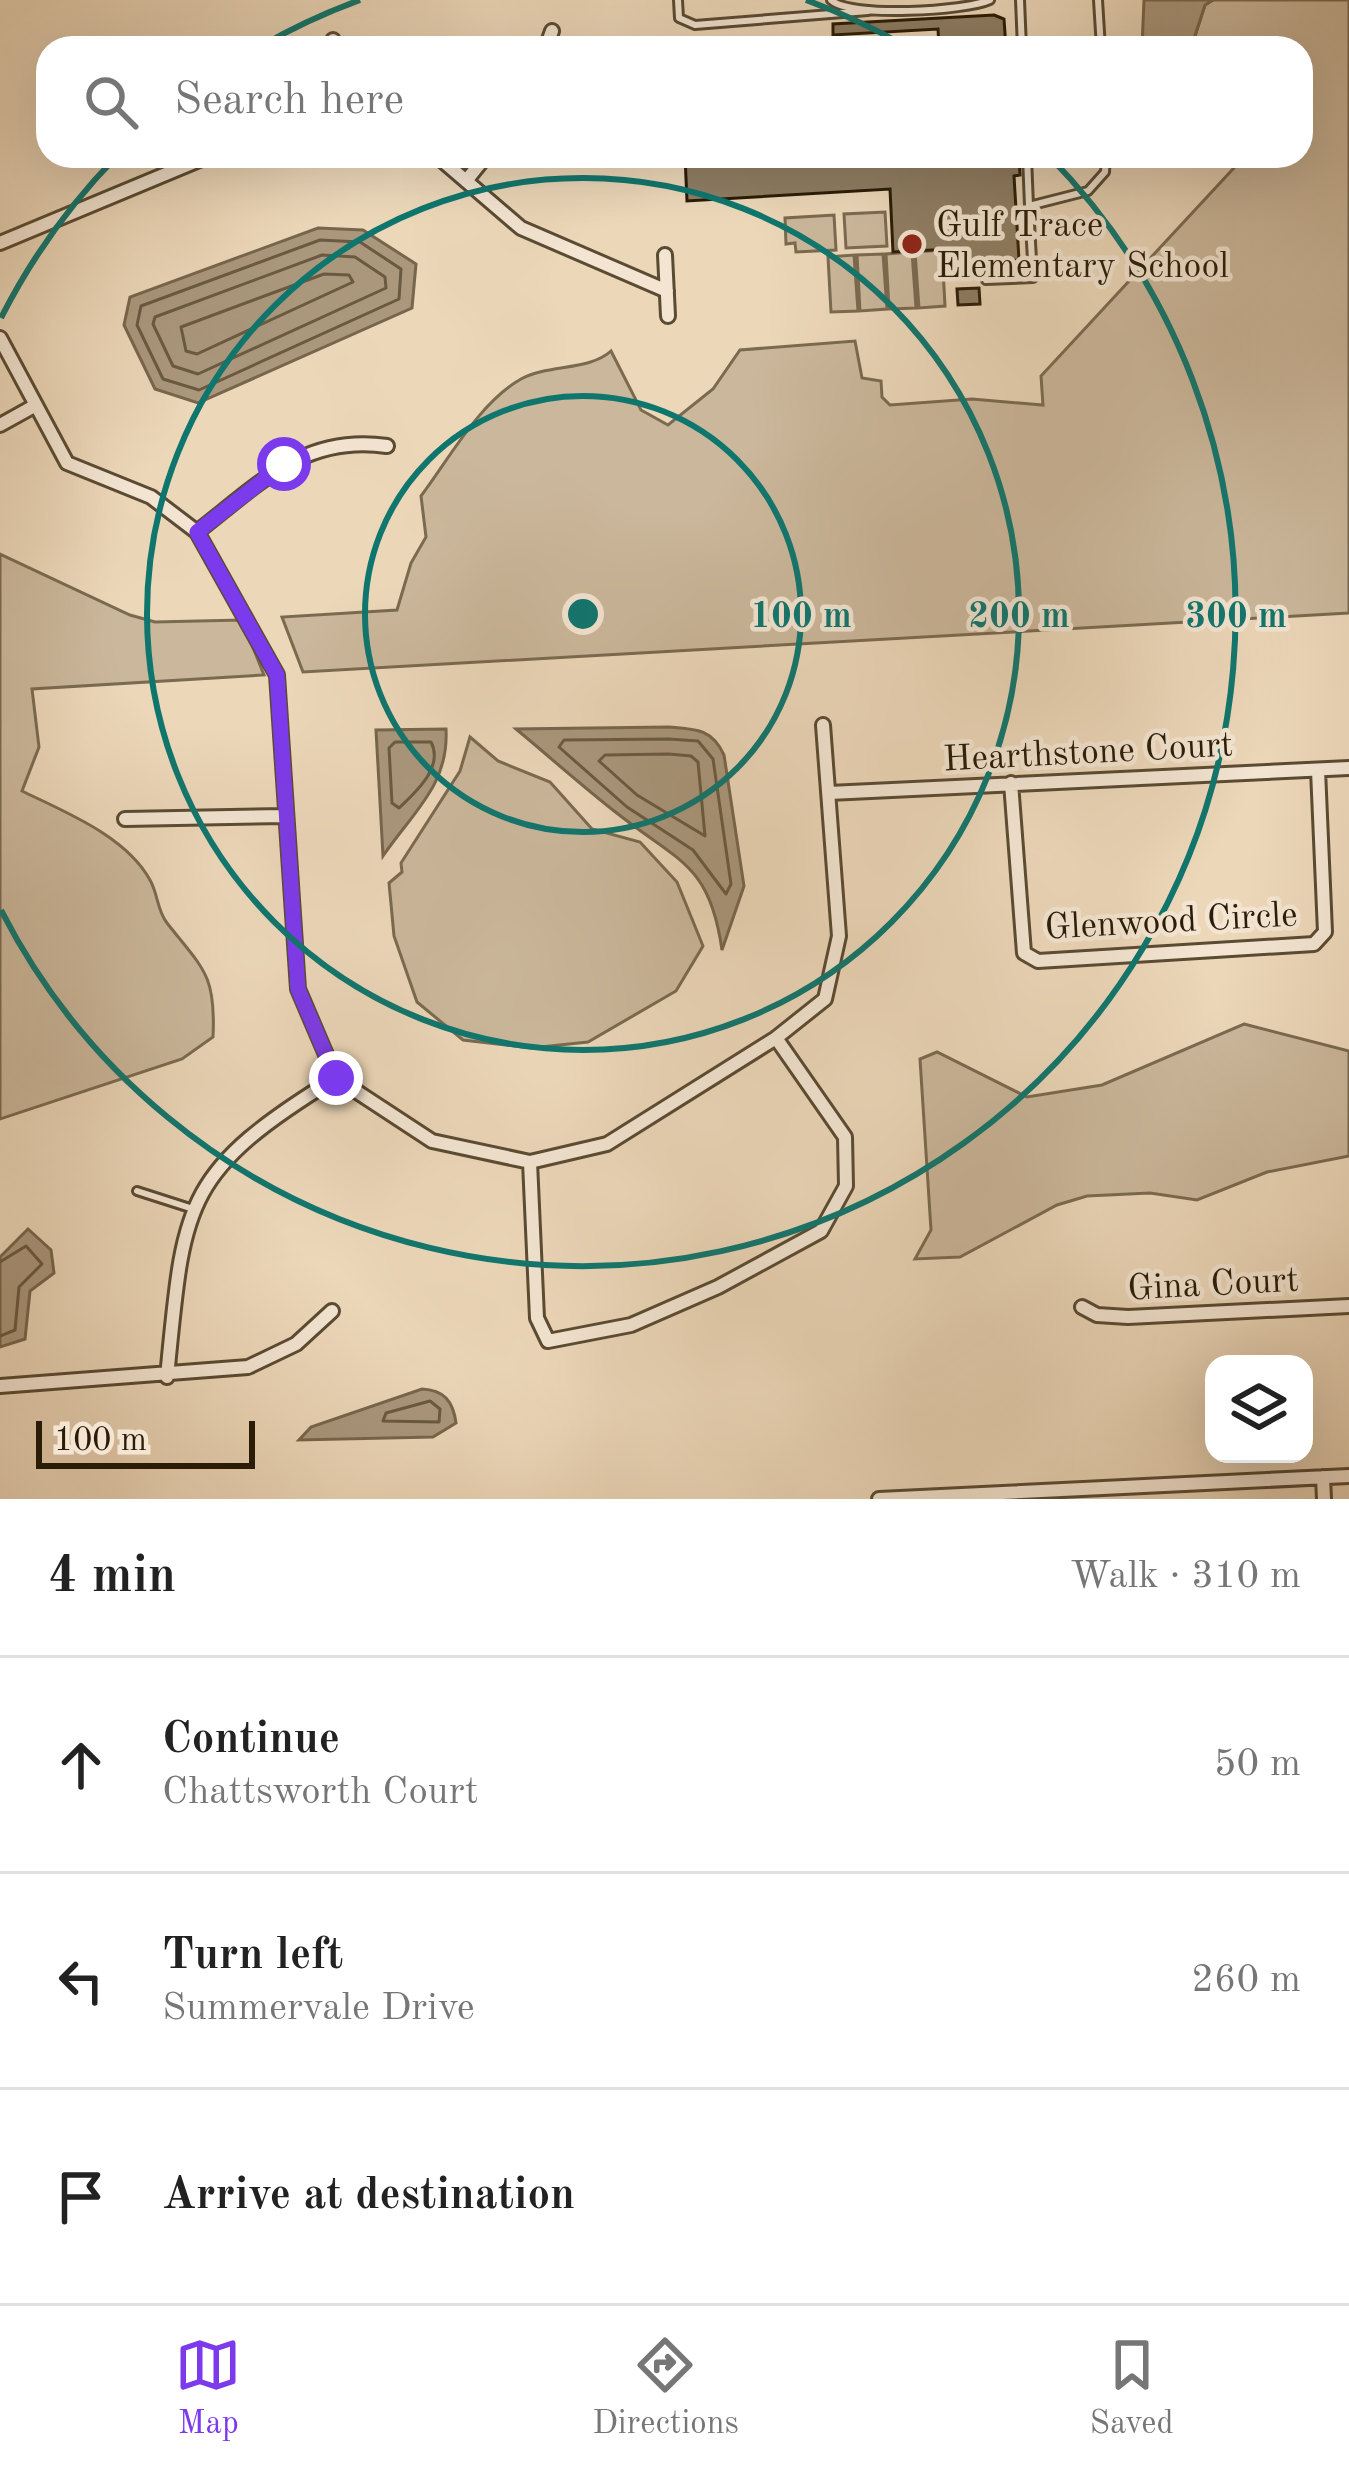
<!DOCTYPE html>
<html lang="en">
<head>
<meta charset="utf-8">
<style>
	body { margin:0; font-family:"Old Standard TT",serif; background:#f6f6f6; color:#222 }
	.controls { position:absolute; right:36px; bottom:36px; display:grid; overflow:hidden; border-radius:24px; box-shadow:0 12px 48px #0002 }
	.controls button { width:108px; height:108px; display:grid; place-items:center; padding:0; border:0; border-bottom:3px solid #e0e0e0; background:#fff; color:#222; font:60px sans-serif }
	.scale { position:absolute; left:36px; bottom:30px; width:219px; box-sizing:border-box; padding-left:12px; border:6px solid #2a1c06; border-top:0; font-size:33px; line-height:42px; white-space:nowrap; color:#2a1c06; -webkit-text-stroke:9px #f3e5d2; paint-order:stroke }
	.stop { position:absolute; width:36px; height:36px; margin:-27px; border:9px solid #7c3aed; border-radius:50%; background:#fff }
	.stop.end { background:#7c3aed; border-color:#fff; box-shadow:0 3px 12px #0008 }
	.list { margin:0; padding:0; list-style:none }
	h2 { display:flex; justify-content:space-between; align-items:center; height:156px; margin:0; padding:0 48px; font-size:51px }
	h2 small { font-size:39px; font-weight:400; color:#767676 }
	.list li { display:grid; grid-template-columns:78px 1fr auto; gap:36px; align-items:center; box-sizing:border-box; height:216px; padding:0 48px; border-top:3px solid #e0e0e0 }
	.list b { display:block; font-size:45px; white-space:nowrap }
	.list p { margin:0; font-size:39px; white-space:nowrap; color:#767676 }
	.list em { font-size:39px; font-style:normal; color:#767676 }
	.icon { flex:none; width:66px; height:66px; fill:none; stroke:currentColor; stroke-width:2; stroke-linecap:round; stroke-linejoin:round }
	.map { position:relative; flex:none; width:1349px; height:1499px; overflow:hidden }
	.search { position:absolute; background:#fff; box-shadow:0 12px 48px #0002; left:36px; right:36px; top:36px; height:132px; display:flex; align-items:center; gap:30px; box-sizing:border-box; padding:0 42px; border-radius:36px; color:#767676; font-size:45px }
	.sheet { height:804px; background:#fff }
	nav { display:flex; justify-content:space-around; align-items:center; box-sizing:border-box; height:168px; border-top:3px solid #e0e0e0; background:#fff; font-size:33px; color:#767676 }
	nav a { display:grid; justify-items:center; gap:6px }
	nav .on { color:#7c3aed }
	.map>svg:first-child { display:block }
	.green { fill:#cbb79b; stroke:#7a6a50; stroke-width:3 }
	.water { fill:#aa977c; stroke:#77664d; stroke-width:3 }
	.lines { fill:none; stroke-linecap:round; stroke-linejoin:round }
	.shore { stroke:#6a5a41; stroke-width:3 }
	.building { fill:#8f7d63; stroke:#2a1c06; stroke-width:3 }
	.service-casing { stroke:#5a4b33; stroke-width:12 }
	.minor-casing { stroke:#5a4b33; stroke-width:18 }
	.service { stroke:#f3e5d2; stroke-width:6 }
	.minor { stroke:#f3e5d2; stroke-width:12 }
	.route { stroke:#7c3aed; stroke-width:15 }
	.ring { fill:none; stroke:#0f766e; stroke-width:6 }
	.poi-dot { fill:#8f2418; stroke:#f3e5d2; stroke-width:4.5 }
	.labels { text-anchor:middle; stroke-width:9; stroke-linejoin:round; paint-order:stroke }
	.poi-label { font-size:36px; fill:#2a1c06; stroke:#f3e5d2; text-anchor:start }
	.street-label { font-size:36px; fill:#2a1c06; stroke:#f3e5d2 }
	.centre { fill:#0f766e; stroke:#f3e5d2; stroke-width:6 }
	.ring-label { font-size:36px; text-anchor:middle; font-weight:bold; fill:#0f766e; stroke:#f3e5d2; stroke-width:9; stroke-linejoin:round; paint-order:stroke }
</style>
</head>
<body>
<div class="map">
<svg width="1349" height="1499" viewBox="0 0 1349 1499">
	<rect width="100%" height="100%" fill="#ecd7b9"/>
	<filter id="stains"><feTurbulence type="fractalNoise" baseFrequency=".00167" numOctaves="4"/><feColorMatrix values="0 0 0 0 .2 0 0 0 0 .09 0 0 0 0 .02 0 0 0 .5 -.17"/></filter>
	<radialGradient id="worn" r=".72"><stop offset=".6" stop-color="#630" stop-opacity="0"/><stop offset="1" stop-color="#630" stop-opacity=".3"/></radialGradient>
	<!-- green -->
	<path class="green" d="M 1213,0 L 1349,0 L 1349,613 L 303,672 L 282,617 L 397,610 L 411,563 L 426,537 L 421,496 C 449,459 479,403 521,379 C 548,364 589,371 611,351 L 641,410 L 668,425 L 713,389 L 740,350 L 855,341 L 862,378 L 881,381 L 882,397 L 890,405 L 972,399 L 1043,405 L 1041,376 L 1245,156 L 1301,156 L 1301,48 L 1191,48 L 1205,5 Z
		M 885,212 L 887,246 L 846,248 L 844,214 Z
		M 834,215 L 836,250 L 796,252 L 795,243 L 786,244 L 785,218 Z
		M 942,250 L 945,306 L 919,308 L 915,252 Z
		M 912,252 L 916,308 L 889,309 L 886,254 Z
		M 883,254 L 887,309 L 860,311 L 857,255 Z
		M 854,255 L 858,311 L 831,312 L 828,257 Z
		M 0,554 L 130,615 L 155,622 L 242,620 L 264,675 L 32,689 L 39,747 L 22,791 C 65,812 126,836 150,880 C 158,894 157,910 167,923 C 203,969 216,974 213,1037 L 182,1059 L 0,1119 Z
		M 470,737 L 498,761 L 550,782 L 592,829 L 640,842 L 677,882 L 703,946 L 676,991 L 588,1042 L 531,1048 L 463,1040 L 417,1002 L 394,936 L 389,883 L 402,872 L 401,863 L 460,771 Z
		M 1244,1024 L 1349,1051 L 1349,1156 L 1267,1172 L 1197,1200 L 1150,1193 L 1087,1196 L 1057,1205 L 960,1257 L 915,1259 L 931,1230 L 920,1059 L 937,1052 L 1027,1097 L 1102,1085 Z"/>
	<!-- water -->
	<path class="water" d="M 1144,0 L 1213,0 L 1205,5 L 1191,48 L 1142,48 Z
		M 318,228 L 363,230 L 416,264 L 412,308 L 198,403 L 155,389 L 124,325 L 130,297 Z
		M 669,727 C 696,729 712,729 724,755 L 744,886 L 722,950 C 710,864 679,862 618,814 C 583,787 550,757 516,729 Z
		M 446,729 C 449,785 413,812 383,856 L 376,730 Z
		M 28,1229 L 51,1250 L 54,1273 L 30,1291 L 25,1339 L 0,1347 L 0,1257 Z
		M 422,1389 C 444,1390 453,1401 456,1423 L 433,1437 L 299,1440 L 311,1427 Z"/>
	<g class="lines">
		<!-- shore -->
		<path class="shore" d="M 320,240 L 360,242 L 401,269 L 399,299 L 199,390 L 163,379 L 137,325 L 141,306 Z
			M 322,255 L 355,257 L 385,277 L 386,288 L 198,374 L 173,366 L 153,324 L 155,317 Z
			M 324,274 L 349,275 L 353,282 L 197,354 L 186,351 L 181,327 Z
			M 669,739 L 698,741 L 713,759 L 731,884 L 726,894 L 693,850 L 627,807 L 559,747 L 564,740 Z
			M 395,742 L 431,742 C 444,767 416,792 399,808 L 392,803 L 389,748 Z
			M 669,754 L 691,756 L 698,762 L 705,836 L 637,795 L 599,761 L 605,755 Z
			M 0,1262 L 26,1246 L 42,1264 L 19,1287 L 15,1330 L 0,1336
			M 430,1401 L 440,1409 L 439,1422 L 383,1421 L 386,1413 Z"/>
	</g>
	<!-- building -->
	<path class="building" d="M 994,15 L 1004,19 L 1006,48 L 939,48 L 938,29 L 833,35 L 833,24 Z
		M 685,156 L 1019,156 L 1020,175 L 1014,176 L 1019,260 L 951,264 L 950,249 L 893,252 L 890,189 L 687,201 Z
		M 979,288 L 980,304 L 958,305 L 957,289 Z"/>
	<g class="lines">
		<defs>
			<path id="service" d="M 678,0 L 679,18 L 695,25 L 868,11
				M 831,0 C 850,18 966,11 990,0
				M 1020,0 L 1022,48
				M 1098,0 L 1101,48
				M 1027,156 L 1029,206 L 1088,191 L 1105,172 L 1106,156
				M 986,280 L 1033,278 L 1029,206
				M 137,1191 L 190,1208"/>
			<path id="minor" d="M 134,46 L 134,48
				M 333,48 L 333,40
				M 546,48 L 552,31
				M 437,156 L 521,228 L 667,291
				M 466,181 L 486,156
				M 0,243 L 209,156
				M 665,255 L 668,316
				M 0,338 L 67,463 L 151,497 L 197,532 L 277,675 L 298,989 L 336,1078 L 432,1141 L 530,1162 L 607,1144 L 776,1038 L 825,999 L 839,936 L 823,725
				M 0,425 L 36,405
				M 197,532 C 259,484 304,434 387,446
				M 1011,783 L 1024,953 L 1038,961 L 1314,944 L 1325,932 L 1318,770
				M 829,793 L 1349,768
				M 125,819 L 284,816
				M 530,1162 L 537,1318 L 548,1341 L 631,1325 L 718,1287 L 821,1231 L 846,1186 L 845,1137 L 776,1038
				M 1082,1307 L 1097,1315 L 1128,1317 L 1349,1306
				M 167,1377 C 184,1204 181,1173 336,1078
				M 0,1386 L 248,1367 L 296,1344 L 332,1311
				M 1323,1477 L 1324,1499
				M 879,1499 L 1349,1476"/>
		</defs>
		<!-- service casing -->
		<use href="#service" class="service-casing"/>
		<!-- minor casing -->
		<use href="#minor" class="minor-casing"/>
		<!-- service -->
		<use href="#service" class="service"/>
		<!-- minor -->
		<use href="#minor" class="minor"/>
	</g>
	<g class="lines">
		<!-- route -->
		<path class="route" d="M 284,464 L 197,532 L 277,675 L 298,989 L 336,1078"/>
	</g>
	<!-- distance rings -->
	<g class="ring">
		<circle cx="583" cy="614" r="218"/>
		<circle cx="583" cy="614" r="436"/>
		<path d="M1 318A653 653 0 0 1 117 156M261 46A653 653 0 0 1 360 0M806 0A653 653 0 0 1 905 46M1049 156A653 653 0 1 1 1 910"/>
	</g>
	<!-- markers -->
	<circle class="poi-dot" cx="912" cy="244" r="12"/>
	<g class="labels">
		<!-- poi labels -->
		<g class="poi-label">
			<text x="936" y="236">Gulf Trace<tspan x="936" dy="41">Elementary School</tspan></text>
		</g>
		<!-- street labels -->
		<g class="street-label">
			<text transform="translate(1088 750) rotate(-3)" y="13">Hearthstone Court</text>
			<text transform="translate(1171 919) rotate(-3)" y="13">Glenwood Circle</text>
			<text transform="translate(1213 1282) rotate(-3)" y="13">Gina Court</text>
		</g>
	</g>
	<circle cx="583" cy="614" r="18" class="centre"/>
	<g class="ring-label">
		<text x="801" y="627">100 m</text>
		<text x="1019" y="627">200 m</text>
		<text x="1236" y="627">300 m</text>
	</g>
	<rect width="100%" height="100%" filter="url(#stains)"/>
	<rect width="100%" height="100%" fill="url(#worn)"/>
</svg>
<div class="controls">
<button><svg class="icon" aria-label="layers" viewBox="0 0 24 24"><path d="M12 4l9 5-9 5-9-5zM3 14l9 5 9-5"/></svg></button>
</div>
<div class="scale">100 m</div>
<div class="stop" style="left:284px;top:464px"></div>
<div class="stop end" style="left:336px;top:1078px"></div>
<div class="search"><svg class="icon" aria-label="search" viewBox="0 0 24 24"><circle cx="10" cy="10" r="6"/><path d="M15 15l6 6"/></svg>Search here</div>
</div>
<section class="sheet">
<h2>4 min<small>Walk · 310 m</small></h2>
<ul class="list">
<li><svg class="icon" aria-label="ahead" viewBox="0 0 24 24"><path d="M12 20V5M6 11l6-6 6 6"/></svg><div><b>Continue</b><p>Chattsworth Court</p></div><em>50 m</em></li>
<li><svg class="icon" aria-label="left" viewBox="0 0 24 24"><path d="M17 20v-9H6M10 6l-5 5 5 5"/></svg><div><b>Turn left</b><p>Summervale Drive</p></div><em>260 m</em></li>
<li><svg class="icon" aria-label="arrive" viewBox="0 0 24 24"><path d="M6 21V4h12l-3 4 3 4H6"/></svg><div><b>Arrive at destination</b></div></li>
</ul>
</section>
<nav>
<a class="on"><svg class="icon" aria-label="map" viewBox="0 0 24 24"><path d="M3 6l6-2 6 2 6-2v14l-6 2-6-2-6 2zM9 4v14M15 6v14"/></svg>Map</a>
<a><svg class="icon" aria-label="directions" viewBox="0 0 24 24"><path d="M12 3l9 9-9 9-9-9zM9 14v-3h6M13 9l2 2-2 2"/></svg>Directions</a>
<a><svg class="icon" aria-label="saved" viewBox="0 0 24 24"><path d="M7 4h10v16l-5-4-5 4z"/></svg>Saved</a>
</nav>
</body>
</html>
